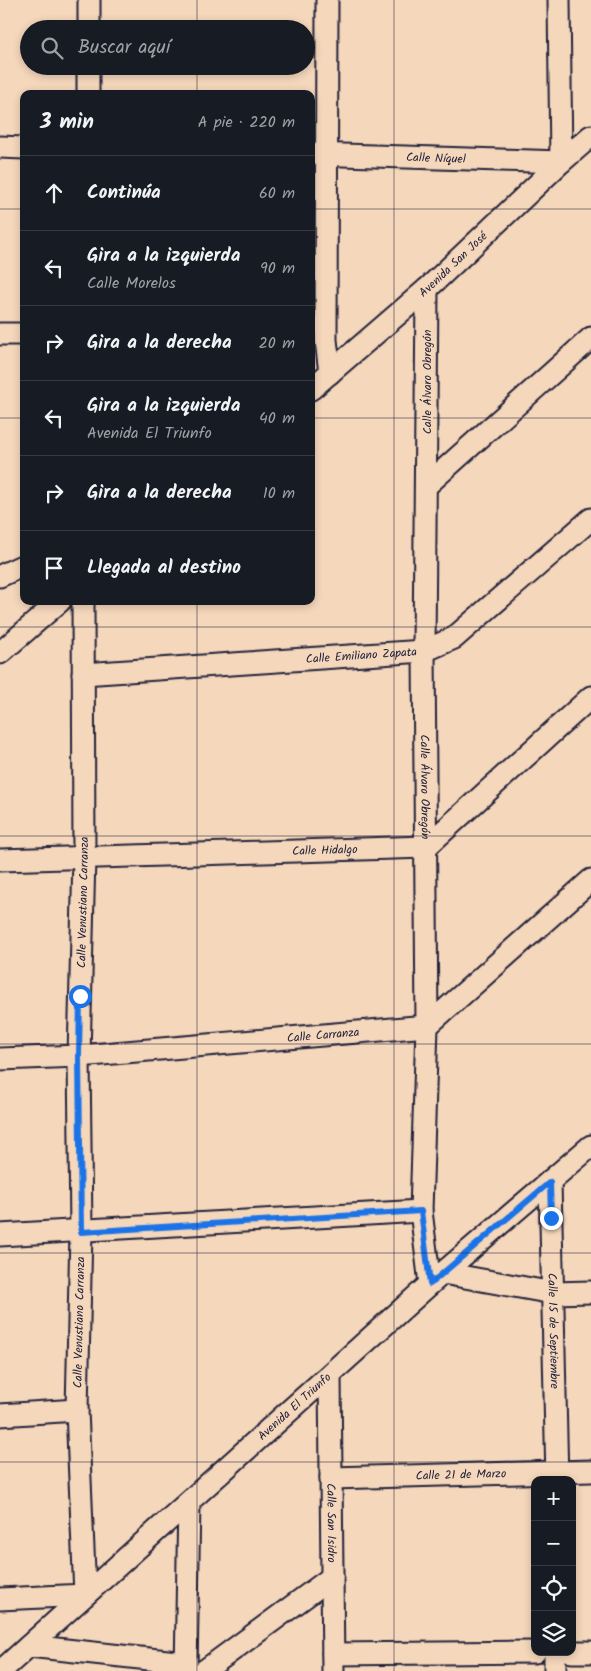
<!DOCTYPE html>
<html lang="es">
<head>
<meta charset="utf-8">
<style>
	body { margin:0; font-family:Kalam,sans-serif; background:#242831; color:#f1f3f6 }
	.controls { position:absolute; right:15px; bottom:15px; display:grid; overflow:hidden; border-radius:10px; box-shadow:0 2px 8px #0003 }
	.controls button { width:45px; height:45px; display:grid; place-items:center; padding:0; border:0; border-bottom:1px solid #363941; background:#171b24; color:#f1f3f6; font:25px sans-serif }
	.stop { position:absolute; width:15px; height:15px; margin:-11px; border:4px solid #1a73e8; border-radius:50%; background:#fff }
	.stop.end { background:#1a73e8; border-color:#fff; box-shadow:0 1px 5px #0008 }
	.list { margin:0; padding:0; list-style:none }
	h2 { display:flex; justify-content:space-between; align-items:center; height:65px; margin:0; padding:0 20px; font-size:21px }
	h2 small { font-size:16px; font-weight:400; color:#9ea1a6 }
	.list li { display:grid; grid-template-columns:32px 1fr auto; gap:15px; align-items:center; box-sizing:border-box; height:75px; padding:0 20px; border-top:1px solid #363941 }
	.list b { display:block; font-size:19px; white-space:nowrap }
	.list p { margin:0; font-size:16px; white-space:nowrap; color:#9ea1a6 }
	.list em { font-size:16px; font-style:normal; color:#9ea1a6 }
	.icon { flex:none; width:28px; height:28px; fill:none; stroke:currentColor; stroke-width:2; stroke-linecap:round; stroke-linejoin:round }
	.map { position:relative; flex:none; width:591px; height:1671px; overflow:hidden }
	.search { position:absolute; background:#171b24; box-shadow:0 2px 8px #0003; left:20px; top:20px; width:295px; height:55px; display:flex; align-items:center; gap:12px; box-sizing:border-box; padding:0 18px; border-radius:28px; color:#9ea1a6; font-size:19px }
	.panel { position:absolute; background:#171b24; box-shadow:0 2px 8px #0003; left:20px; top:90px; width:295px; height:515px; border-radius:10px }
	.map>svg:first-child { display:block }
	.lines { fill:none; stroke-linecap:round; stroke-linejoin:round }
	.street-casing { stroke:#22223b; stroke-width:25 }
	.street { stroke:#f5d7bb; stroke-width:21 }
	.route { stroke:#1a73e8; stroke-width:6 }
	.grid { fill:none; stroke:#22223b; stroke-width:1; stroke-opacity:0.55 }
	.labels { text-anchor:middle; stroke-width:4; stroke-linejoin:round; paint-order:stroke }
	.street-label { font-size:12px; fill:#22223b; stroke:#f5d7bb }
</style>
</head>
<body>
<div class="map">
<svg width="591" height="1671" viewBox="0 0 591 1671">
	<rect width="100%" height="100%" fill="#f5d7bb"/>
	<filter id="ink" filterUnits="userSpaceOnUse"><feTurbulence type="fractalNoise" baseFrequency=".02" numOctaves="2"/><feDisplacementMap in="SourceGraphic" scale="10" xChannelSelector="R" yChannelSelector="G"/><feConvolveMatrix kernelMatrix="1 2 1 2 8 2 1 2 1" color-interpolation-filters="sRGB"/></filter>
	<g filter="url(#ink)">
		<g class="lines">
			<defs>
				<g id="street">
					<path d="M 327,0 L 326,340 L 330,373"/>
					<path d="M 89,29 L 89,0"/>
					<path d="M 88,94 L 88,66"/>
					<path d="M 0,147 L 24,148"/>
					<path id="s1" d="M 311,154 L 561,162 L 559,0"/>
					<path id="s2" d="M 427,289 L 424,651 L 427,1026 L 421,1211 L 430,1284"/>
					<path d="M 0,334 L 24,334"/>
					<path id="s3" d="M 311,389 L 427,289 L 561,162 L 591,136"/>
					<path d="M 427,485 L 591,338"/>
					<path d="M 0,576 L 24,565"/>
					<path d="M 0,653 L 60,601"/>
					<path id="s4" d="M 83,674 L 424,651 L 454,638 L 591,519"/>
					<path id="s5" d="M 0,860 L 426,847 L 591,697"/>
					<path id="s6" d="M 0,1059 L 79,1056 L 427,1026 L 591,880"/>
					<path id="s7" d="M 550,1181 L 557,1480"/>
					<path d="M 0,1235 L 421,1211"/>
					<path d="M 443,1273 L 553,1293 L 591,1292"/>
					<path id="s8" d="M 330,1375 L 333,1671"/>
					<path d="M 0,1415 L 77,1410"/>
					<path id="s9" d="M 331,1478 L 591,1471"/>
					<path id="s10" d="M 0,1599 L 85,1595 L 77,1410 L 81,1231 L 79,1056 L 84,857 L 83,601"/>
					<path d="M 29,1646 L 186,1663"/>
					<path d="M 555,1652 L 555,1671"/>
					<path d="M 572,1652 L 591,1652"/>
					<path d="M 333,1654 L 535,1652"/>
					<path id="s11" d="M 1,1671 L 430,1284 L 591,1146"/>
					<path d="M 186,1671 L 189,1502"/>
					<path d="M 204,1671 L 332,1577"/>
				</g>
			</defs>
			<!-- street casing -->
			<use href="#street" class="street-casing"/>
			<!-- street -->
			<use href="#street" class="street"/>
		</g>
	</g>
	<g class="lines" filter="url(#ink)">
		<!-- route -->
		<path class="route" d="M 80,996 L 79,1056 L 81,1232 L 421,1211 L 430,1284 L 550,1182 L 551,1218"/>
	</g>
	<!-- grid -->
	<path class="grid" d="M 197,0 L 197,29M 394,0 L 394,1671M 197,66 L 197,94M 0,209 L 24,209M 311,209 L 591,209M 0,418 L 24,418M 311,418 L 591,418M 197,601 L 197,1671M 0,627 L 591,627M 0,836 L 591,836M 0,1044 L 591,1044M 0,1253 L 591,1253M 0,1462 L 591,1462"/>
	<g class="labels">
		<!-- street labels -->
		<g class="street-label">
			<text dy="4" stroke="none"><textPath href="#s1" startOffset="125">Calle Níquel</textPath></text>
			<text dy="4" stroke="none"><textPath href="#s3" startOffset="189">Avenida San José</textPath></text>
			<text transform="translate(427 382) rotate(-90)" y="4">Calle Álvaro Obregón</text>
			<text dy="4" stroke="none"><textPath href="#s4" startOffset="279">Calle Emiliano Zapata</textPath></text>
			<text dy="4" stroke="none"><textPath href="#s2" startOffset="498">Calle Álvaro Obregón</textPath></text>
			<text dy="4" stroke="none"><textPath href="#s5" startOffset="325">Calle Hidalgo</textPath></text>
			<text dy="4" stroke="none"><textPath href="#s10" startOffset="778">Calle Venustiano Carranza</textPath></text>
			<text dy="4" stroke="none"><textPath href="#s6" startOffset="324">Calle Carranza</textPath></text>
			<text dy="4" stroke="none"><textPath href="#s10" startOffset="358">Calle Venustiano Carranza</textPath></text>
			<text dy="4" stroke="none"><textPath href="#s7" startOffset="150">Calle 15 de Septiembre</textPath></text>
			<text dy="4" stroke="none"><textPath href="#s11" startOffset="395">Avenida El Triunfo</textPath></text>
			<text dy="4" stroke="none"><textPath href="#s9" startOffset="130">Calle 21 de Marzo</textPath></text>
			<text dy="4" stroke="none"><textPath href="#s8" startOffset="148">Calle San Isidro</textPath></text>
		</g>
	</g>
</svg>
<div class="controls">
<button>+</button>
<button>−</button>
<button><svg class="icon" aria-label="locate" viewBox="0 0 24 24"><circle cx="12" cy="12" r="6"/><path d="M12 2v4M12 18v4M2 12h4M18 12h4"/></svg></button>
<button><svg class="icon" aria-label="layers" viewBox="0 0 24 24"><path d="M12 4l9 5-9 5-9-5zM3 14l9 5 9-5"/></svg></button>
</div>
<div class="stop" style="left:80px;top:996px"></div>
<div class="stop end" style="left:551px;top:1218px"></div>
<div class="search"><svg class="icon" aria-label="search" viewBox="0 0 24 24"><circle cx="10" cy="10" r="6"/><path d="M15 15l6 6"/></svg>Buscar aquí</div>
<section class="panel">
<h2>3 min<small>A pie · 220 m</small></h2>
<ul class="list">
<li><svg class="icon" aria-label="ahead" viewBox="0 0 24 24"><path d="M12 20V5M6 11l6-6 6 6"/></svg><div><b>Continúa</b></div><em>60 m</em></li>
<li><svg class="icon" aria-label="left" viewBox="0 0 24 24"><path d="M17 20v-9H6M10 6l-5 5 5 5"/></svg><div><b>Gira a la izquierda</b><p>Calle Morelos</p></div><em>90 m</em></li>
<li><svg class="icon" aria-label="right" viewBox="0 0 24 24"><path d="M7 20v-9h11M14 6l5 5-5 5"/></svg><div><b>Gira a la derecha</b></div><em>20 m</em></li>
<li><svg class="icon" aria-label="left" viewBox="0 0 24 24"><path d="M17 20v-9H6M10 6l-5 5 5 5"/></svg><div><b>Gira a la izquierda</b><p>Avenida El Triunfo</p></div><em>40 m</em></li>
<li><svg class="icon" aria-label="right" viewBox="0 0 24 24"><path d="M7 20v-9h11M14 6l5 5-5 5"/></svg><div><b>Gira a la derecha</b></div><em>10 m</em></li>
<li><svg class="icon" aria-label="arrive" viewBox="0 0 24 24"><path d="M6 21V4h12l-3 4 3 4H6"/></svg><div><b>Llegada al destino</b></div></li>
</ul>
</section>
</div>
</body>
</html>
